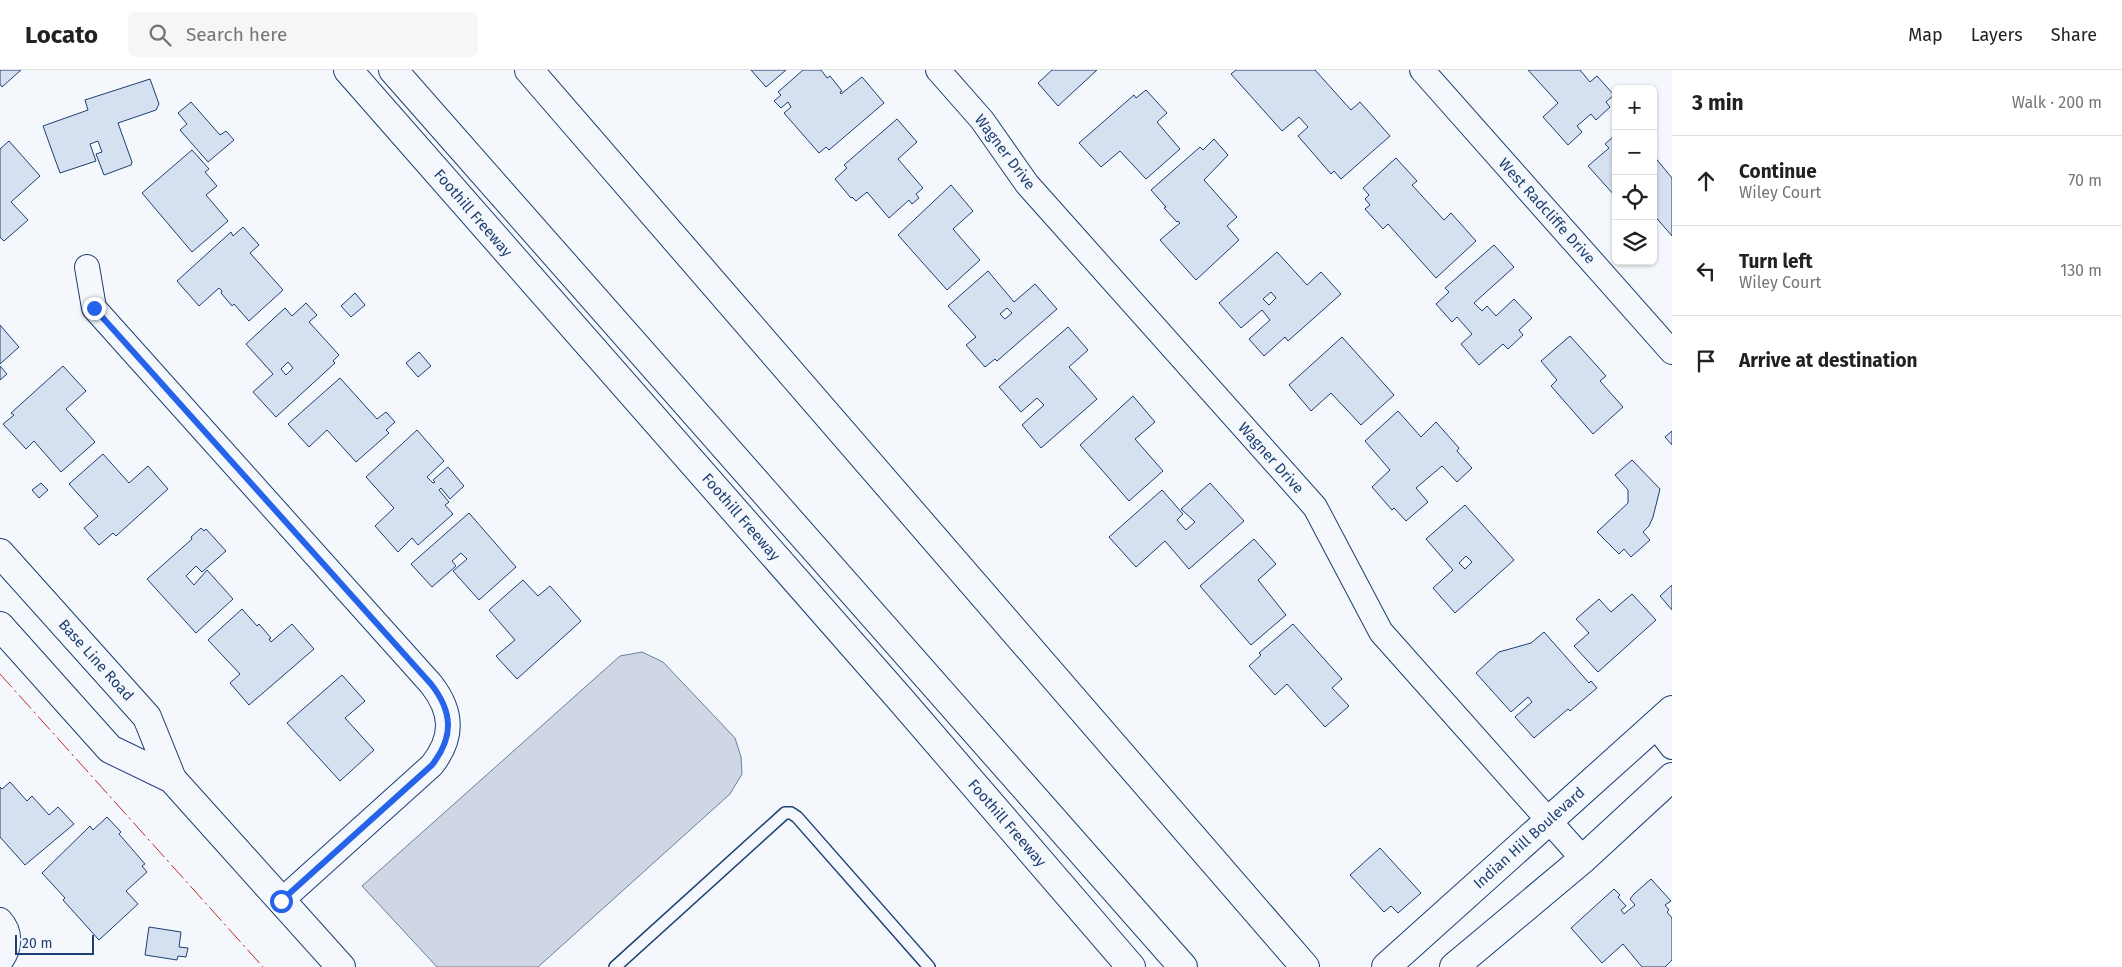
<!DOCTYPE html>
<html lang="en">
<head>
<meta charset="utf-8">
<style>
	body { margin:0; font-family:"Fira Sans",sans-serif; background:#f6f6f6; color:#202124 }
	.controls { position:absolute; right:15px; top:15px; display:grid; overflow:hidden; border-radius:8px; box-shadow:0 1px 4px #0004 }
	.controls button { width:45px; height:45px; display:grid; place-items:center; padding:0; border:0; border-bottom:1px solid #e0e0e0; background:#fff; color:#202124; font:25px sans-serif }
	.scale { position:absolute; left:15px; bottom:12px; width:79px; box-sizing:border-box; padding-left:5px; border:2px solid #1d3f73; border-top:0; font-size:14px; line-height:18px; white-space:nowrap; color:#1d3f73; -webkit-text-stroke:4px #f4f7fb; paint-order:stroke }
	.stop { position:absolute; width:15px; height:15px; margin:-11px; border:4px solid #2563eb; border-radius:50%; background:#fff }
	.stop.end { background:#2563eb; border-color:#fff; box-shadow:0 1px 5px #0008 }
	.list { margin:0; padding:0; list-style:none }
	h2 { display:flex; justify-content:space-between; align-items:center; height:65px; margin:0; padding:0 20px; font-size:21px }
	h2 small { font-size:16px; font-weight:400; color:#757577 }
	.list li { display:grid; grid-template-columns:32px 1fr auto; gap:15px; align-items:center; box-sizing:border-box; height:90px; padding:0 20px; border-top:1px solid #e0e0e0 }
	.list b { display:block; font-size:19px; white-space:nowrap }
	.list p { margin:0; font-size:16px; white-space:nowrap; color:#757577 }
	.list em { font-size:16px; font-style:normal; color:#757577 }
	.icon { flex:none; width:28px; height:28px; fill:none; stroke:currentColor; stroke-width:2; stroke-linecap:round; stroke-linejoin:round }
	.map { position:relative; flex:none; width:1672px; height:897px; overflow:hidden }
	header { display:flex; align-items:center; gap:30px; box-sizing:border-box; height:70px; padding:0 25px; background:#fff; border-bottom:1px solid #e0e0e0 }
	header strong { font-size:24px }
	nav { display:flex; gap:28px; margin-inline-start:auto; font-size:18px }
	.search { width:350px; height:45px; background:#f6f6f6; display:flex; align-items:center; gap:12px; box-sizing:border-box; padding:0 18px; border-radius:8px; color:#757577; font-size:19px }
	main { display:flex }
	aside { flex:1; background:#fff }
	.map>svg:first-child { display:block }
	.water { fill:#cfd7e4; stroke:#687fa3 }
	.building { fill:#d5e0f0; stroke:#1d3f73; fill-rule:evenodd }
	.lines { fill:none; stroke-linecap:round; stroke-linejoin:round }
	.service-casing { stroke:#1d3f73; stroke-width:14 }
	.minor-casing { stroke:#1d3f73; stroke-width:26 }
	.primary-casing { stroke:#1d3f73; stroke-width:30 }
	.motorway-casing { stroke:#1d3f73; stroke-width:30 }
	.service { stroke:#f4f7fb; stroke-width:11 }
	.minor { stroke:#f4f7fb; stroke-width:24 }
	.primary { stroke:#f4f7fb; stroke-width:28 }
	.motorway { stroke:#f4f7fb; stroke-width:28 }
	.power { stroke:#c62828; stroke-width:1; stroke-dasharray:18 4 2.5 4; stroke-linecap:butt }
	.route { stroke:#2563eb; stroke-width:6 }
	.labels { text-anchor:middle; stroke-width:4; stroke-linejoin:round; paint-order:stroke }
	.street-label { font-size:15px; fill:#1d3f73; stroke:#f4f7fb }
</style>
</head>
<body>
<header>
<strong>Locato</strong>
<div class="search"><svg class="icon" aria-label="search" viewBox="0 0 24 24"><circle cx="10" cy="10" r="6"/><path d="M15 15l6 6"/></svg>Search here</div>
<nav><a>Map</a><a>Layers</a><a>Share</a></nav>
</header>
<main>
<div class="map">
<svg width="1672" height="897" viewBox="0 0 1672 897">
	<rect width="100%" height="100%" fill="#f4f7fb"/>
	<!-- water -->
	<path class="water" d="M 642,582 L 663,592 L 735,668 L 741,687 L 742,704 L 730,724 L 538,897 L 437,897 L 362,816 L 620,586 Z"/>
	<!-- building -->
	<path class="building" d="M 0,0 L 21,0 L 2,17 L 0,14 Z
		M 751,0 L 786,0 L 766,17 Z
		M 803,0 L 821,0 L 827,8 L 830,6 L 842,21 L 840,22 L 841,24 L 862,7 L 884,33 L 829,80 L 826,77 L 819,83 L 784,43 L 791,37 L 788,32 L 781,38 L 774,31 L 781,25 L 778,22 Z
		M 1052,0 L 1097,0 L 1058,36 L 1038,13 Z
		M 1236,0 L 1315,0 L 1351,40 L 1360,32 L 1390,66 L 1341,109 L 1334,101 L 1331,104 L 1298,66 L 1308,57 L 1299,47 L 1282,61 L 1231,4 Z
		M 1528,0 L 1580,0 L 1590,12 L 1597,6 L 1614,25 L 1606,32 L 1610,37 L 1596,50 L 1591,44 L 1577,56 L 1582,62 L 1568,75 L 1543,47 L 1558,33 Z
		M 150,9 L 159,34 L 156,40 L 118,53 L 132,92 L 131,95 L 104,105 L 96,84 L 102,82 L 98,71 L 90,74 L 96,91 L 60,103 L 43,56 L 88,40 L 85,30 Z
		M 1146,20 L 1167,43 L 1157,52 L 1180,79 L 1146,109 L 1120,81 L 1101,97 L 1079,73 L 1134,25 L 1136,28 Z
		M 191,32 L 220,65 L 226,61 L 234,70 L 208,92 L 180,60 L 187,54 L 178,43 Z
		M 897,49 L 917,72 L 898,89 L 923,118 L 916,124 L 919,128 L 912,134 L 909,130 L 889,148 L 867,122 L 856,131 L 852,127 L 851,128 L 835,109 L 847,98 L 844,95 Z
		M 1616,64 L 1616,125 L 1615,126 L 1588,96 L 1609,78 L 1605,74 Z
		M 1214,69 L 1228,85 L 1204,110 L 1237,147 L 1227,156 L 1239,170 L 1196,210 L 1160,170 L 1180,153 L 1178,151 L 1177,152 L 1164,138 L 1166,137 L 1151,120 L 1200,77 L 1203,80 Z
		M 9,71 L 40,106 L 11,132 L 28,150 L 4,171 L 0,167 L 0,79 Z
		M 192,80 L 209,99 L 205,102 L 217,116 L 206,125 L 228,151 L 192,182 L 142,123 Z
		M 1653,85 L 1672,108 L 1672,166 L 1653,144 Z
		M 1396,88 L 1417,111 L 1412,115 L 1444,150 L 1451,143 L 1476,171 L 1436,208 L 1388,154 L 1383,159 L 1365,139 L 1370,135 L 1365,129 L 1369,125 L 1363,118 Z
		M 951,115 L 973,141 L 953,159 L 980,190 L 947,220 L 898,165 Z
		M 243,157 L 259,175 L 250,183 L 283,220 L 249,251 L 234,234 L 232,236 L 221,223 L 222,221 L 219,218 L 199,236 L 177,211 L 231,162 L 233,166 Z
		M 1494,175 L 1514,197 L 1474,233 L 1482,241 L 1487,236 L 1496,246 L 1514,229 L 1532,248 L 1519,260 L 1523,265 L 1508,279 L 1503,274 L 1479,295 L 1461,274 L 1472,264 L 1457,247 L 1452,252 L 1436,234 L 1449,222 L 1445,218 Z
		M 1277,182 L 1307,215 L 1321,202 L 1341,224 L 1288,271 L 1285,267 L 1264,286 L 1249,269 L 1270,250 L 1262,240 L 1241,258 L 1219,233 ZM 1271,222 L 1276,228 L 1269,235 L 1263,229 Z
		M 988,201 L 1014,232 L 1035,214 L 1057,239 L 997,291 L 995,289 L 985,297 L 966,275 L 976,267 L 948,236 ZM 1007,238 L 1012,243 L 1005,249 L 1000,244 Z
		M 355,223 L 365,235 L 351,247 L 341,236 Z
		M 306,233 L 317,245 L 309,252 L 339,285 L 333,291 L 335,293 L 276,347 L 253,322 L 273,304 L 246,274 L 285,238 L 292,246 ZM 288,292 L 293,298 L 286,305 L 281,299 Z
		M 0,255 L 19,277 L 0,294 Z
		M 1068,257 L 1088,280 L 1069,297 L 1097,329 L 1041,378 L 1022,355 L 1044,335 L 1037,328 L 1021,342 L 999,317 Z
		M 1570,266 L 1606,306 L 1600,311 L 1623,337 L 1593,364 L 1551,316 L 1557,310 L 1541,291 Z
		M 1342,267 L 1394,325 L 1361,355 L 1331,323 L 1311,341 L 1289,315 Z
		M 419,282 L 431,296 L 418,307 L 406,293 Z
		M 0,296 L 7,304 L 0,310 Z
		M 63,296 L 86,321 L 66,339 L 95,372 L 61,402 L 34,371 L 26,379 L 3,354 L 14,345 L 11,343 Z
		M 340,308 L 377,349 L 386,342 L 395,352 L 386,360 L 389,363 L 356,392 L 327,360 L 309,377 L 288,354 Z
		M 1133,326 L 1155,352 L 1135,369 L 1163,401 L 1129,431 L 1080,375 Z
		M 1398,341 L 1421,367 L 1436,352 L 1459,378 L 1457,381 L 1472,398 L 1457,412 L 1442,396 L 1416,418 L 1428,432 L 1406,451 L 1394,438 L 1392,440 L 1372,417 L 1390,400 L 1365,371 Z
		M 417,360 L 444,391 L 427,407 L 433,413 L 435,412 L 433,410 L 448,397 L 464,416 L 450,429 L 441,418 L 439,420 L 449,432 L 445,435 L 453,444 L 418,475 L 412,468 L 398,482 L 375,456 L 394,438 L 366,407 Z
		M 1672,361 L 1672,375 L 1665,367 Z
		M 103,384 L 129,413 L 148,396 L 168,419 L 116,466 L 113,463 L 99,475 L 84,458 L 98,446 L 69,414 Z
		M 1632,390 L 1660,419 L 1653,447 L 1649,456 L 1643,462 L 1650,470 L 1631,487 L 1624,479 L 1619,484 L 1597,462 L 1628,433 L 1628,420 L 1615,405 Z
		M 41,413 L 48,420 L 39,428 L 32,420 Z
		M 1210,413 L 1244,451 L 1189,499 L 1165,471 L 1136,497 L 1109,467 L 1162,420 L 1183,444 L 1177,450 L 1186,460 L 1195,452 L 1181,439 Z
		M 1465,435 L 1514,490 L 1455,543 L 1433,518 L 1453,500 L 1426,469 ZM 1466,486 L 1472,492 L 1465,499 L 1459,493 Z
		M 469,443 L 516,497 L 479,530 L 453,501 L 467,489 L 461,483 L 452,491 L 456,496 L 432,517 L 411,494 Z
		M 201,458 L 204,461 L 206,459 L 226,481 L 202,502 L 196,496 L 186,506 L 194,515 L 207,500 L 233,529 L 196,563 L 147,509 L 192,469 L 191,467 Z
		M 1254,469 L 1276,494 L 1258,510 L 1286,545 L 1251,575 L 1200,516 Z
		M 523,510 L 538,526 L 550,516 L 581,551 L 517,609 L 496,586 L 515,570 L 489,540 Z
		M 1672,515 L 1672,540 L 1660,526 Z
		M 1632,524 L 1656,550 L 1598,602 L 1574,576 L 1589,563 L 1576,549 L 1599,529 L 1611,542 Z
		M 242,539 L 257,556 L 259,554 L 271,568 L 269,569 L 271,572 L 292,554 L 314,579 L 249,635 L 230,613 L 240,604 L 208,570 Z
		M 1293,554 L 1342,609 L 1332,618 L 1349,636 L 1325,657 L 1287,614 L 1275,625 L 1249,596 L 1261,585 L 1259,583 Z
		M 1544,562 L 1589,613 L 1591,611 L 1597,618 L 1570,641 L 1568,639 L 1534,668 L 1515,647 L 1532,632 L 1528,627 L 1511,642 L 1476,603 L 1499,582 L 1531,573 Z
		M 342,605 L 365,631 L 345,648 L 374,680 L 340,711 L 287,653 Z
		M 10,712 L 27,731 L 32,726 L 49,745 L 58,737 L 74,754 L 25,795 L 0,767 L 0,717 L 2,719 Z
		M 107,747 L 121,762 L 119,764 L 145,794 L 142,796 L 147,802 L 126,821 L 138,834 L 99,870 L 63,830 L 65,828 L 42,803 L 90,756 L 93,760 Z
		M 1380,778 L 1421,823 L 1398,843 L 1391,836 L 1384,842 L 1350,805 Z
		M 1651,809 L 1671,831 L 1665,835 L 1669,840 L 1667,842 L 1672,848 L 1672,890 L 1665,897 L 1642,897 L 1623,874 L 1602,893 L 1571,858 L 1614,819 L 1620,825 L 1618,827 L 1626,836 L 1621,840 L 1624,844 L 1635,835 L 1630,829 L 1634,824 Z
		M 149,857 L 181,862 L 179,877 L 188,878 L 186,887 L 178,886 L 177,890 L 145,885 Z"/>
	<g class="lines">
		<defs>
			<path id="service" d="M 615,897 L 785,743 L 791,743 L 797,747 L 929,897"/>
			<path id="minor" d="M 938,0 L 982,50 L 1027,114 L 1315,437 L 1381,562 L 1583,789
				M 1422,0 L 1672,282
				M 87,197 L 94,238 L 431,614 C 453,642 454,667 432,695 L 281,831
				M 1655,655 L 1672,677
				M 0,850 C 12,863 10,879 0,892"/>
			<path id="primary" d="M 0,483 L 147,647 L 172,709 L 341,897
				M 0,556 L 110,679 L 172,709
				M 1386,897 L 1672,640
				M 1454,897 L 1583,789 L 1672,707"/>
			<path id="motorway" d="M 348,0 L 901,630 L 1131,897
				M 393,0 L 1183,897
				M 529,0 L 1305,897"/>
		</defs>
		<!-- service casing -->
		<use href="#service" class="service-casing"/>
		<!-- minor casing -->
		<use href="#minor" class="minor-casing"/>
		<!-- primary casing -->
		<use href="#primary" class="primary-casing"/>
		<!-- motorway casing -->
		<use href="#motorway" class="motorway-casing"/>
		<!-- service -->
		<use href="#service" class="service"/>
		<!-- minor -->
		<use href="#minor" class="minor"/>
		<!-- primary -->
		<use href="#primary" class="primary"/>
		<!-- motorway -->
		<use href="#motorway" class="motorway"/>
		<!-- power -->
		<path class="power" d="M 0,604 L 263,897"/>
	</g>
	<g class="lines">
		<!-- route -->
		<path class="route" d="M 94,238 L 431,614 C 453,642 454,667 432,695 L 281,831"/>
	</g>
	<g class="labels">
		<!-- street labels -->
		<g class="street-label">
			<text transform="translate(1005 82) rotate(53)" y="5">Wagner Drive</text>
			<text transform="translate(1547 141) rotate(48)" y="5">West Radcliffe Drive</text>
			<text transform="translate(473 143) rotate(49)" y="5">Foothill Freeway</text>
			<text transform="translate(1271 388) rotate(48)" y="5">Wagner Drive</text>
			<text transform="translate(741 447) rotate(49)" y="5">Foothill Freeway</text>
			<text transform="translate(96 590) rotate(48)" y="5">Base Line Road</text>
			<text transform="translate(1007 753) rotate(49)" y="5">Foothill Freeway</text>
			<text transform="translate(1529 768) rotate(-42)" y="5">Indian Hill Boulevard</text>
		</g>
	</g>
</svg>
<div class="controls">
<button>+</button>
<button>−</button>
<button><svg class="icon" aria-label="locate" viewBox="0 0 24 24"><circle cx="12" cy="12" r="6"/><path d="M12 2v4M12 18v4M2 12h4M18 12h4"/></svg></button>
<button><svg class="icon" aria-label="layers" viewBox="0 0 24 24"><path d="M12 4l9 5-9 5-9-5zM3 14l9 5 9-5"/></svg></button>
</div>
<div class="scale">20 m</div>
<div class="stop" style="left:281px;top:831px"></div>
<div class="stop end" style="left:94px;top:238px"></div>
</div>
<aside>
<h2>3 min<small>Walk · 200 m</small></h2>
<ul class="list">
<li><svg class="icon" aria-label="ahead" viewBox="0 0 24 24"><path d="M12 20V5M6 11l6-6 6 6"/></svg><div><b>Continue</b><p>Wiley Court</p></div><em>70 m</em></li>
<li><svg class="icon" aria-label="left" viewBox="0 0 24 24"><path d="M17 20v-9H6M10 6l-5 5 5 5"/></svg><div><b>Turn left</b><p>Wiley Court</p></div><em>130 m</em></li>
<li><svg class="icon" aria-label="arrive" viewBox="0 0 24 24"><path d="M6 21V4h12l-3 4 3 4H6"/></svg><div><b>Arrive at destination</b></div></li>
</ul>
</aside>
</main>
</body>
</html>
